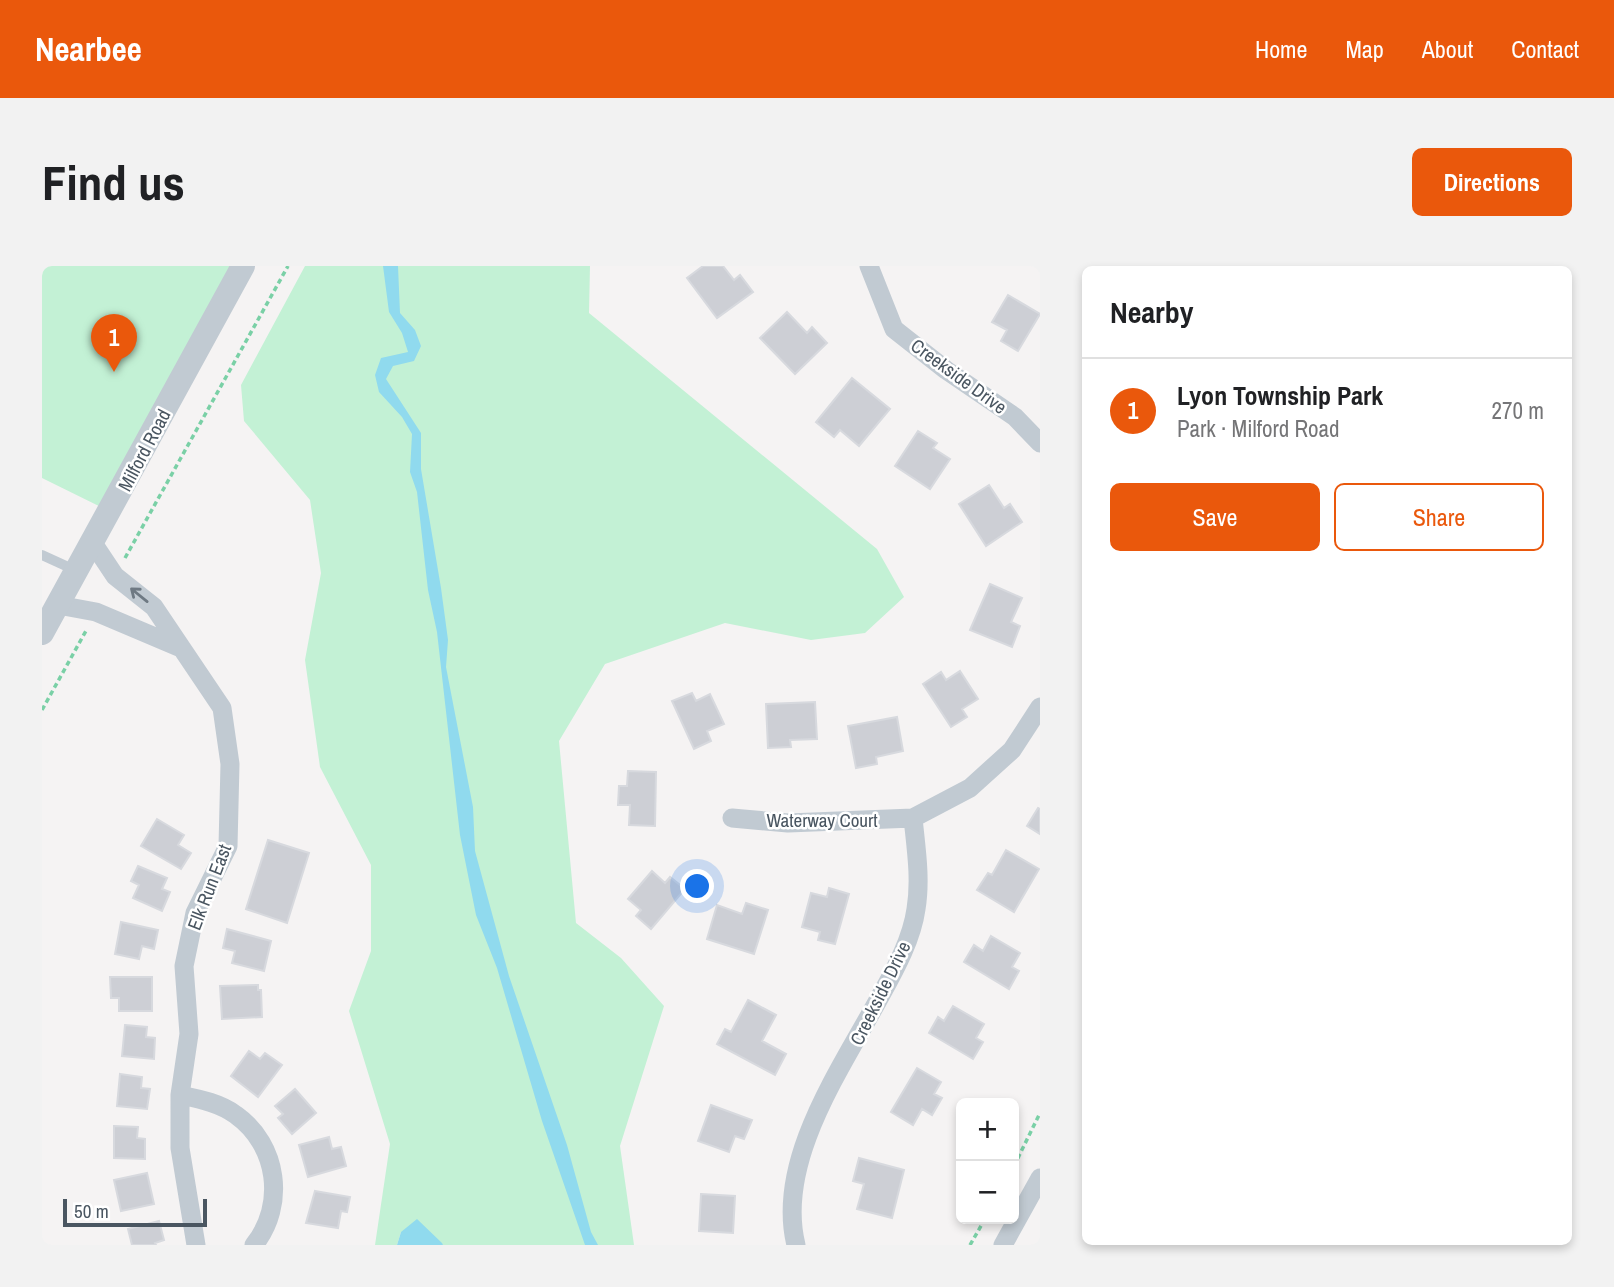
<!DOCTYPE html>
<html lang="en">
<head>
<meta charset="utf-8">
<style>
	body { margin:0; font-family:"Archivo Narrow",sans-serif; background:#f2f2f2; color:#202124 }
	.controls { position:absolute; right:21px; bottom:21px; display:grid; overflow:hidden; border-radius:10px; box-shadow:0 4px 10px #0003 }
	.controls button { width:63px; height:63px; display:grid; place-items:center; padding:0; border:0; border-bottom:2px solid #e0e0e0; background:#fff; color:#202124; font:35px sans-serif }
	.scale { position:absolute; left:21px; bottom:18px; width:144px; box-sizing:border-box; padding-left:7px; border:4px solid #4a5661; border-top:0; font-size:19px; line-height:24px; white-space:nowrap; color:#4a5661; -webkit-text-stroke:5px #fff; paint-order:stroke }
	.you { position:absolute; left:656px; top:621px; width:24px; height:24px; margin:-18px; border:5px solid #fff; border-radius:50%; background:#1a73e8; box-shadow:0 0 0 10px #1a73e833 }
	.badge { display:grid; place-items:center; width:46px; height:46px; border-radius:50%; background:#ea580c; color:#fff; font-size:23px; font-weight:700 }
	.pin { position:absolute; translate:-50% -58px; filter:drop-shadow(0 2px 4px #0008) }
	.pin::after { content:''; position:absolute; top:37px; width:24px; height:21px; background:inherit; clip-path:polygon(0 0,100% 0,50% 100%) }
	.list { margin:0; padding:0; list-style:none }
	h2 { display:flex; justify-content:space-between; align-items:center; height:91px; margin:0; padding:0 28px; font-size:30px }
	h2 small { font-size:23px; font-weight:400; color:#757577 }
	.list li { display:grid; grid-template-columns:46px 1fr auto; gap:21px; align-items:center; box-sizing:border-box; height:105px; padding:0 28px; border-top:2px solid #e0e0e0 }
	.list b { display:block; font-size:26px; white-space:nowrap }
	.list p { margin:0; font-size:23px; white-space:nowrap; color:#757577 }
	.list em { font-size:23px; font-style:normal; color:#757577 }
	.actions { display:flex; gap:14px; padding:21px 28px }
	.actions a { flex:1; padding:16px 0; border:2px solid #ea580c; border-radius:10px; text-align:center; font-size:24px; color:#ea580c }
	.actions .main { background:#ea580c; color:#fff }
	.map { position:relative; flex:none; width:998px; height:979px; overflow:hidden; border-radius:10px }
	header { display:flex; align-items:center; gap:42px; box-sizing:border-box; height:98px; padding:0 35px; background:#ea580c; color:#fff }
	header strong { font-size:33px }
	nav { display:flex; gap:38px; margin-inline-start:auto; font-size:24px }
	.intro { display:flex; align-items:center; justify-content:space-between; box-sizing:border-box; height:168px; padding:0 42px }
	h1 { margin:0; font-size:49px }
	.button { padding:18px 32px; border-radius:10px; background:#ea580c; color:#fff; font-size:24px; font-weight:700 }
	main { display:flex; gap:42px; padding:0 42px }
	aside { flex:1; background:#fff; border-radius:10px; box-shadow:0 4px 10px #0003 }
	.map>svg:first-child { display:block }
	.green { fill:#c3f1d5 }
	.water { fill:#90daee }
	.building { fill:#cdcfd5; stroke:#d7d9de; stroke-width:2 }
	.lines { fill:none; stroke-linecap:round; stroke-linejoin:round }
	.path { stroke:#7ad0a6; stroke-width:3.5; stroke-dasharray:5 3.5; stroke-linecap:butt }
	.service { stroke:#c1cad2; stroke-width:10 }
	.minor { stroke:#c1cad2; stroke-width:19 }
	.tertiary { stroke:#c1cad2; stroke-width:24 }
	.oneway { stroke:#6e7983 }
	.labels { text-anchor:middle; stroke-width:5; stroke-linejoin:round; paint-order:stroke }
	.street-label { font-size:19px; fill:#4a5661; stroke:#fff }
</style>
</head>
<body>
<header>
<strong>Nearbee</strong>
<nav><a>Home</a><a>Map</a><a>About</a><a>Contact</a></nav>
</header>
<div class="intro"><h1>Find us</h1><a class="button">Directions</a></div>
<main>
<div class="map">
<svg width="998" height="979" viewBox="0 0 998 979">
	<rect width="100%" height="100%" fill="#f5f3f3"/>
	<!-- green -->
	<path class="green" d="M 0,0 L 201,0 L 69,246 L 0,212 Z
		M 263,0 L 548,0 L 547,47 L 835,283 L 862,331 L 823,367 L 769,374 L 683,357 L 563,398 L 517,475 L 534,657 L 579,692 L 622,740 L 578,880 L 592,979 L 401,979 L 359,966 L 355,979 L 333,979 L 348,878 L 307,745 L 329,685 L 329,599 L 278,501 L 263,394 L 279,307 L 268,234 L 202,155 L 199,119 Z"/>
	<!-- water -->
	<path class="water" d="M 341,0 L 356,0 L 358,47 L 373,64 L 379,80 L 372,95 L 351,100 L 344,113 L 379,167 L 379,203 L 399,322 L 406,374 L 404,401 L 431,541 L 433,585 L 467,710 L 525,879 L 549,966 L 556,979 L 543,979 L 500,855 L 455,702 L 434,649 L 418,569 L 395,366 L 386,324 L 375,226 L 368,206 L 370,168 L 360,151 L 337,126 L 333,109 L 339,92 L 366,86 L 360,67 L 347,46 Z
		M 375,953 L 400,977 L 401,979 L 355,979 L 359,966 Z"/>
	<!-- building -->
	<path class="building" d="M 661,0 L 681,0 L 692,14 L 698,9 L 711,26 L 675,52 L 645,12 Z
		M 966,29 L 998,48 L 976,85 L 959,75 L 965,64 L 950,56 Z
		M 745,46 L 765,67 L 770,61 L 785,77 L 753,108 L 718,72 Z
		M 810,112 L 848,143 L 817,180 L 798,164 L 792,171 L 774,156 Z
		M 876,165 L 895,177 L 891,182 L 908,193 L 888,223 L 853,200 Z
		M 947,219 L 962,242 L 968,238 L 980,256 L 944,280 L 917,238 Z
		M 948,318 L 980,332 L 969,356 L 978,360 L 970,381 L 928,364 Z
		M 918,405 L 936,433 L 920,443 L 925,451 L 909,461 L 881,418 L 899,406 L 904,414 Z
		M 650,427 L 654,435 L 668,428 L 682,458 L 665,465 L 669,475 L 652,483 L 630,435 Z
		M 773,436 L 775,473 L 748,474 L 749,481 L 726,482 L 724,438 Z
		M 855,451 L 861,485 L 834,491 L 835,498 L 814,502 L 806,460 Z
		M 586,505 L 614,506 L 613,560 L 587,559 L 588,539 L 576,539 L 577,520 L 585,520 Z
		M 996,542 L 998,543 L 998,568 L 985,560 Z
		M 115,553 L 142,569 L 136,579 L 149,587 L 139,603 L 99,580 Z
		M 226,574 L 267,587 L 245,657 L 204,643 Z
		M 964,584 L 997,603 L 972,646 L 935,624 L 946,607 L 950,609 Z
		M 96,600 L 125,612 L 120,623 L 128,626 L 120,645 L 91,632 L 97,619 L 89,615 Z
		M 610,605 L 623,617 L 628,611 L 643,623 L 609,663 L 594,650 L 599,644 L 586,633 Z
		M 787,622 L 807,628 L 793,678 L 776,674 L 778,666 L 760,661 L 769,627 L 785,631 Z
		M 704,637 L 726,644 L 712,688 L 665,673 L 675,639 L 700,648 Z
		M 79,656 L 116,664 L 112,683 L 100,680 L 97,693 L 73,688 Z
		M 185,663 L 229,675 L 222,705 L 190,697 L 193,685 L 181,682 Z
		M 949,670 L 978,687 L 970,701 L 977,705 L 967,723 L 922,696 L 932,679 L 941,685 Z
		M 68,711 L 110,711 L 110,745 L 77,745 L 77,732 L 69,732 Z
		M 216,719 L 216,724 L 219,724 L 220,751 L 180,753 L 178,720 Z
		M 706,734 L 734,749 L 720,775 L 744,788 L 733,809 L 675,778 L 683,763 L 689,766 Z
		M 911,740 L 942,758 L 934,772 L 941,776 L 931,793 L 887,767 L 896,751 L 902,755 Z
		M 83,759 L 105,761 L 104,771 L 113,772 L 112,793 L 80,790 Z
		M 207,785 L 218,793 L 223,787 L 240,799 L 216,831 L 189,810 Z
		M 875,802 L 899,816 L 892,828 L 900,832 L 890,849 L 880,843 L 871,859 L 849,846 Z
		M 78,808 L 100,811 L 99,822 L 108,823 L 105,843 L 75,840 Z
		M 253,823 L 274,847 L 250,868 L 236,852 L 241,848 L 233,840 Z
		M 669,839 L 710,854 L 702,873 L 693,870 L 687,886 L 656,875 Z
		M 72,860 L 96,861 L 95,872 L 103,873 L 103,893 L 72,892 Z
		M 287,871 L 290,883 L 299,881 L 304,900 L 266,911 L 257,879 Z
		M 817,892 L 862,904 L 850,952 L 815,943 L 822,918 L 811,915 Z
		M 105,907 L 112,938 L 79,945 L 72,914 Z
		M 273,925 L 308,931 L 305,946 L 299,945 L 296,962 L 264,957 Z
		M 659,928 L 693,930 L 691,967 L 657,965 Z
		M 117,955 L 122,974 L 113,977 L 114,979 L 90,979 L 86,963 Z"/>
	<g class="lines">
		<!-- path -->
		<path class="path" d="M 83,292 L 246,0
			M 0,444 L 45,363
			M 972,900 L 998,847
			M 928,979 L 943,953"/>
		<!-- service -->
		<path class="service" d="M 0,289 L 35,305"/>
		<!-- minor -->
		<path class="minor" d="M 827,0 L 852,63 L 904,104 L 973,151 L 998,177
			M 51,277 L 73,310 L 112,341 L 180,442 L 188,498 L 186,580 L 153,647 L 142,700 L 147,768 L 138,829 L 138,882 L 154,979
			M 16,339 L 54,346 L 139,382
			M 690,552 L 746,557 L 871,552 L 928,522 L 970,484 L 998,441
			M 138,829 C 157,833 178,837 194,849 C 236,879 244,939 212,979
			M 754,979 C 733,894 801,800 840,727 C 854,702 870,672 874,643 C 879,613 874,582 871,552
			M 961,979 L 998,912"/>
		<!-- tertiary -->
		<path class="tertiary" d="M 0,367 L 201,0"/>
	</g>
	<!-- one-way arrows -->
	<defs><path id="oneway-shaft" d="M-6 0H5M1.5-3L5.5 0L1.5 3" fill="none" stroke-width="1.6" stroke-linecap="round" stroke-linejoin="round" transform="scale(1.75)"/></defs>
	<use class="oneway" href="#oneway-shaft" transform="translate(97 329) rotate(-141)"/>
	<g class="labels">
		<!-- street labels -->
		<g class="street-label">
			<text transform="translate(917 110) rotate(36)" y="7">Creekside Drive</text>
			<text transform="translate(102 184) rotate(-62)" y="7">Milford Road</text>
			<text x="780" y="561">Waterway Court</text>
			<text transform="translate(167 621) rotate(-69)" y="7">Elk Run East</text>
			<text transform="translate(838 727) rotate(-64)" y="7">Creekside Drive</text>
		</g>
	</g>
</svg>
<div class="controls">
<button>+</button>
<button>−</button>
</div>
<div class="scale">50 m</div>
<div class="you"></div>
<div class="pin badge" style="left:72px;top:106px">1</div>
</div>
<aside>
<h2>Nearby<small></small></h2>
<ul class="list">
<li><span class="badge">1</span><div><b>Lyon Township Park</b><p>Park · Milford Road</p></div><em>270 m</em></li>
</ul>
<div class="actions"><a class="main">Save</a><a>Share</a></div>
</aside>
</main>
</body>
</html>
